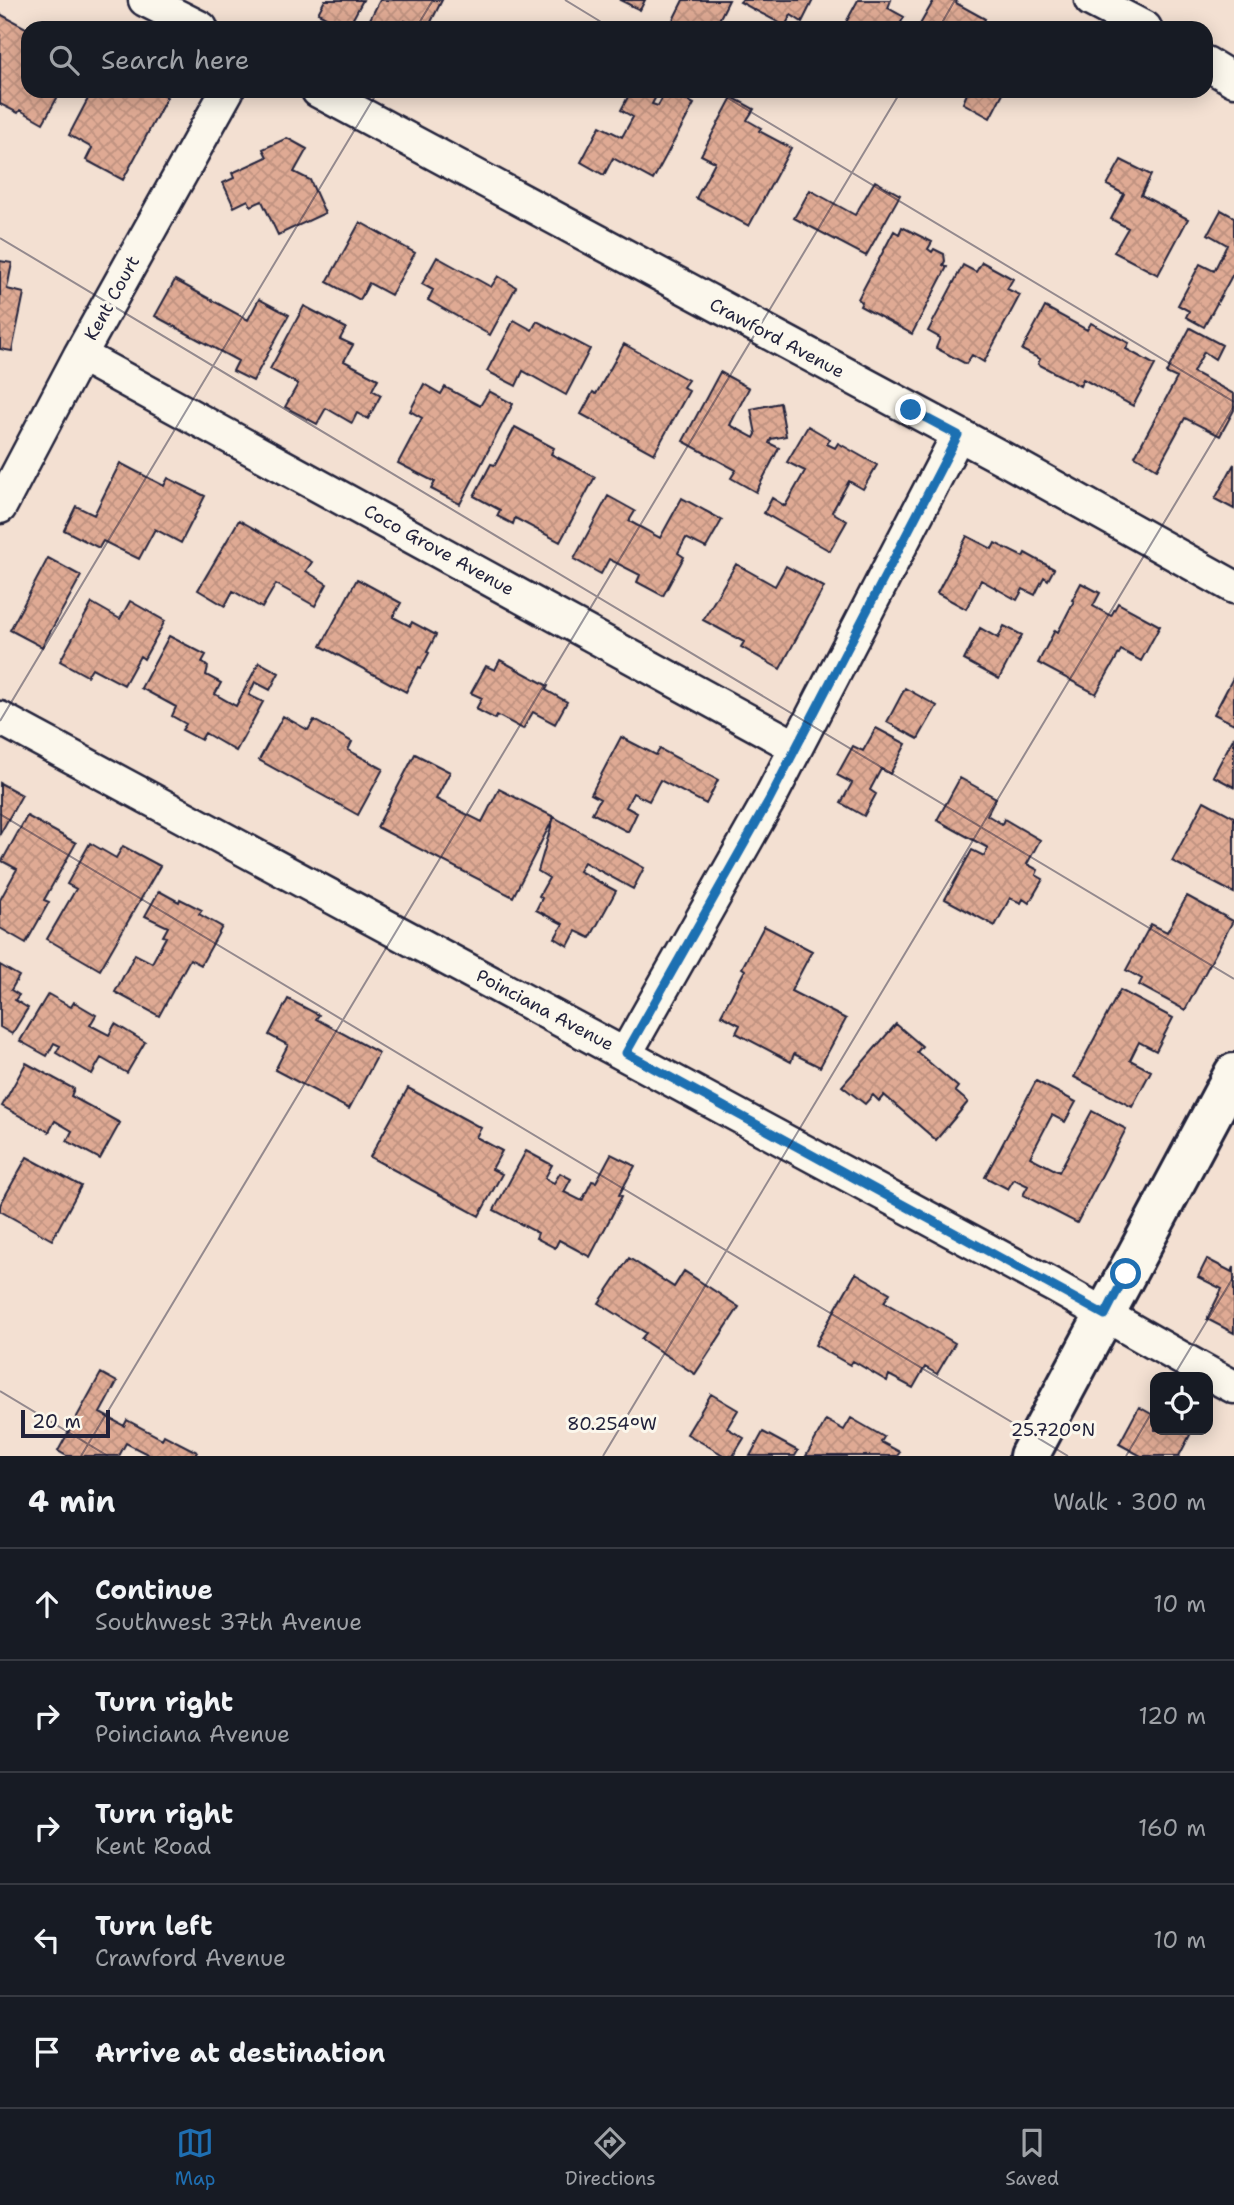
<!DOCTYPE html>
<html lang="en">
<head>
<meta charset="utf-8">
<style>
	body { margin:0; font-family:"Shantell Sans",sans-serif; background:#20242c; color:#f1f3f6 }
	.controls { position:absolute; right:21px; bottom:21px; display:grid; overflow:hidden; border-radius:14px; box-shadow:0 4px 18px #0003 }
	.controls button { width:63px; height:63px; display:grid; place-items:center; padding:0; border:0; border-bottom:2px solid #363941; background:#171b24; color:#f1f3f6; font:35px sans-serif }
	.scale { position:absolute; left:21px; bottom:18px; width:89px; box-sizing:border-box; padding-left:7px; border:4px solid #22223b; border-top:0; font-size:19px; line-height:24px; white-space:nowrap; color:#22223b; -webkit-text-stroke:5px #fbf7ec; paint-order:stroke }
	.stop { position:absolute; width:21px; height:21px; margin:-16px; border:5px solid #1f6fb2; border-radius:50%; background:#fff }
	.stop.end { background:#1f6fb2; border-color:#fff; box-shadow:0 2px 7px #0008 }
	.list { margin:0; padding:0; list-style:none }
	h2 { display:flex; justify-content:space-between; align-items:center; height:91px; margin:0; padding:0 28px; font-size:30px }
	h2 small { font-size:23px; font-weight:400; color:#9ea1a6 }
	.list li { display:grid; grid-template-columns:46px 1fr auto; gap:21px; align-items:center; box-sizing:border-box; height:112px; padding:0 28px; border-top:2px solid #363941 }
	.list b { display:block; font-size:26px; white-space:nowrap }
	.list p { margin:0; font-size:23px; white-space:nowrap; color:#9ea1a6 }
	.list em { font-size:23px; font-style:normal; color:#9ea1a6 }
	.icon { flex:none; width:38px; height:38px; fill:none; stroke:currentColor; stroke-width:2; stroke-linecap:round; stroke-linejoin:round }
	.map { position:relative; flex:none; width:1234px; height:1456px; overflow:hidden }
	.search { position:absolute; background:#171b24; box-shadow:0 4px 18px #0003; left:21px; right:21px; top:21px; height:77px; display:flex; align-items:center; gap:18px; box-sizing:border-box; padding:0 24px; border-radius:21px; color:#9ea1a6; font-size:26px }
	.sheet { height:651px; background:#171b24 }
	nav { display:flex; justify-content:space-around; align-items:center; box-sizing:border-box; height:98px; border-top:2px solid #363941; background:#171b24; font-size:19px; color:#9ea1a6 }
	nav a { display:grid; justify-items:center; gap:4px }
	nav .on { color:#1f6fb2 }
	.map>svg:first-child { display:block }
	.building { fill:url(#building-cross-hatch); stroke:#22223b; stroke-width:2 }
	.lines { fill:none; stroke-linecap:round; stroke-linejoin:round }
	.street-casing { stroke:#22223b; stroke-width:37 }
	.secondary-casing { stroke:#22223b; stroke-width:44 }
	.street { stroke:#fbf7ec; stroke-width:32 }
	.secondary { stroke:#fbf7ec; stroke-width:38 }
	.route { stroke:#1f6fb2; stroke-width:9 }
	.ticks { fill:none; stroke:#22223b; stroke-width:2; stroke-opacity:0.45 }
	.labels { text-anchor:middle; stroke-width:6; stroke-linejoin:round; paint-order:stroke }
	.street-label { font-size:18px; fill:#22223b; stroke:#fbf7ec }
	.ticks-label { font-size:18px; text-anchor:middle; fill:#22223b; stroke:#fbf7ec; stroke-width:6; stroke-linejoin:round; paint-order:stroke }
</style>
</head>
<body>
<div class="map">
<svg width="1234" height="1456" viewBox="0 0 1234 1456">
	<defs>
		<pattern id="building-cross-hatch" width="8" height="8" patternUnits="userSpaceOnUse" patternTransform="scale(1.75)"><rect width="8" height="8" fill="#dfaa94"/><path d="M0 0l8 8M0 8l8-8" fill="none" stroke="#bf9280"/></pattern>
	</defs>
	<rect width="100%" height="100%" fill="#f3e0d2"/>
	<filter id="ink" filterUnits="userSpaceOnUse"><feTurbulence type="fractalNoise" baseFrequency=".0143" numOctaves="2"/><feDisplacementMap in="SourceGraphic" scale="14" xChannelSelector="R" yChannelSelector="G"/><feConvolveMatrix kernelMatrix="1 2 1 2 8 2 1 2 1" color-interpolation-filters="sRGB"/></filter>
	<g filter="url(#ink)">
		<!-- building -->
		<path class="building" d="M 325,0 L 363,0 L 348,28 L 318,13 Z
			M 380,0 L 442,0 L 428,28 L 418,28 L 405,21 L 402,28 L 381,28 L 369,21 Z
			M 620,0 L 645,0 L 640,10 Z
			M 683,0 L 729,0 L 715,28 L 674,28 L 670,26 Z
			M 742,0 L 813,0 L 802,22 L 791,15 L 785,26 L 740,2 Z
			M 858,0 L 891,0 L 888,8 L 904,17 L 898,28 L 843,28 Z
			M 934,0 L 957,0 L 956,3 L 985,19 L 980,28 L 918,28 Z
			M 0,14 L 28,29 L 28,91 L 61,91 L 43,123 L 20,110 L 18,113 L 0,104 Z
			M 92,91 L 157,91 L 167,97 L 123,180 L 86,160 L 92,148 L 69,135 Z
			M 631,91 L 659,91 L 652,104 L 658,106 L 666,91 L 670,91 L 694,104 L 653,180 L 613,158 L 604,175 L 581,162 L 600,126 L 622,137 L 633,117 L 621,110 Z
			M 968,91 L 1004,91 L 990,118 L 963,103 Z
			M 732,97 L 754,109 L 747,120 L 761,128 L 759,131 L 791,148 L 749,226 L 696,198 L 715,162 L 701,155 Z
			M 287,138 L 307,149 L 294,172 L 310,180 L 325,213 L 278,235 L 262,201 L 251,206 L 248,200 L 234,207 L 223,183 L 234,178 L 232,173 L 267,157 L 263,149 Z
			M 1121,160 L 1151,175 L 1141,195 L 1188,219 L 1158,275 L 1114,252 L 1128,228 L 1111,219 L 1124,194 L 1107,185 Z
			M 875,181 L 900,195 L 866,256 L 794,218 L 810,190 L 855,215 Z
			M 1221,210 L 1234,217 L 1234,272 L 1204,327 L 1186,317 L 1189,311 L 1178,305 L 1200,264 L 1214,271 L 1227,245 L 1208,234 Z
			M 360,222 L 415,253 L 391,295 L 369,283 L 360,300 L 327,282 Z
			M 902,227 L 932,242 L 928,249 L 932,252 L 934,249 L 944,254 L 945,261 L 943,265 L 947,267 L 912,334 L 860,306 L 862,302 L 858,299 L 894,231 L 899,234 Z
			M 437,257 L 491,287 L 498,276 L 516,287 L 490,335 L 428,300 L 433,290 L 422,284 Z
			M 0,261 L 12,263 L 7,289 L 24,293 L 12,351 L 0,349 Z
			M 982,262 L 1013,279 L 1007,289 L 1020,295 L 984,362 L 972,355 L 966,364 L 936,348 L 940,338 L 928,331 L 963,265 L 976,272 Z
			M 175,280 L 248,320 L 259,299 L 289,315 L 253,381 L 233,371 L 238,361 L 155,316 Z
			M 304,306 L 346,328 L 340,339 L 353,345 L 344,361 L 378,379 L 372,390 L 381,395 L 368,419 L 357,413 L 352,423 L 326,408 L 317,424 L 285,407 L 298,384 L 270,369 Z
			M 1045,307 L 1087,330 L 1091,323 L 1129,343 L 1126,349 L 1155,365 L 1133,406 L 1083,379 L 1080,386 L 1038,364 L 1040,359 L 1022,350 Z
			M 514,320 L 532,330 L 537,321 L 590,349 L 566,395 L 523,371 L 516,386 L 487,371 Z
			M 1190,328 L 1222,345 L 1215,359 L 1204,352 L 1193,372 L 1234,394 L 1234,410 L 1220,436 L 1185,418 L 1157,469 L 1135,456 L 1177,378 L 1166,373 Z
			M 624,344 L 688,380 L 683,387 L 689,391 L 654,454 L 581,414 L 593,392 L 596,394 Z
			M 720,372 L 749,388 L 730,425 L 754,438 L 756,434 L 751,409 L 780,403 L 786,436 L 771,439 L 769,443 L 779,448 L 756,492 L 731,478 L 736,470 L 683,441 Z
			M 424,384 L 441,394 L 445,387 L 480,406 L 489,391 L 513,404 L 460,504 L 431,489 L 435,482 L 398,463 L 422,418 L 410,411 Z
			M 808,426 L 830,439 L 827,444 L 835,448 L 838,443 L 877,465 L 863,489 L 849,481 L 832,512 L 847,521 L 830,551 L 764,513 L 772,498 L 785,506 L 805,471 L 787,462 Z
			M 515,427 L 554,448 L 551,454 L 595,477 L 560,542 L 515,518 L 513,524 L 497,516 L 500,510 L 474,496 L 491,464 L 495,465 Z
			M 120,463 L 164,486 L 168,478 L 205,496 L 181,543 L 155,529 L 139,559 L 103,541 L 99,548 L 64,530 L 76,506 L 94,515 Z
			M 1234,464 L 1234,509 L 1215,499 Z
			M 608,496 L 635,511 L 629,521 L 660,538 L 682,498 L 722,520 L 706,548 L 686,538 L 678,553 L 684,557 L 663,596 L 637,582 L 640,575 L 609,559 L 601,574 L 574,559 Z
			M 239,520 L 312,562 L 306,571 L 327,584 L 315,606 L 276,584 L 262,608 L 233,591 L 225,606 L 198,590 Z
			M 967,536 L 992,549 L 995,543 L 1023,557 L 1025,553 L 1054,569 L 1048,580 L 1044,577 L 1035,595 L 1023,589 L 1017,600 L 981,580 L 966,609 L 937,593 Z
			M 48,558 L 81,576 L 42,647 L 10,630 Z
			M 736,564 L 775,586 L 786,566 L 824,587 L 780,669 L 741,647 L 744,642 L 703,620 Z
			M 357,579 L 401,603 L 393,617 L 410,626 L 412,622 L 436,635 L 427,652 L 429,653 L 421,668 L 419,667 L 406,692 L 321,646 Z
			M 1081,583 L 1100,593 L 1093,606 L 1111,616 L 1118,603 L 1160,626 L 1141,661 L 1121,650 L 1096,694 L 1038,663 L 1055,630 L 1058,632 L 1074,601 L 1072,600 Z
			M 130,601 L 165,621 L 144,659 L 140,656 L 124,685 L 92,668 L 87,676 L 60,661 L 92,603 L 120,619 Z
			M 1004,626 L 1022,635 L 999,679 L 964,660 L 980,628 L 998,638 Z
			M 169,636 L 206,655 L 202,662 L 208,667 L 206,675 L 221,683 L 215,694 L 236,706 L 259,662 L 279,673 L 270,690 L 255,682 L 249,695 L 263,702 L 236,751 L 205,733 L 201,740 L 182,730 L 186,724 L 172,716 L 176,707 L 141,688 Z
			M 500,660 L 548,686 L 546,690 L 567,702 L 555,724 L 533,712 L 523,729 L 497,715 L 495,719 L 476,709 L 482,698 L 471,693 L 486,666 L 495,670 Z
			M 1234,676 L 1234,724 L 1214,714 Z
			M 905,688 L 937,706 L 918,739 L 887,722 Z
			M 283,716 L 308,730 L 314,720 L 352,742 L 348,750 L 383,769 L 358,815 L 259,760 Z
			M 876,728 L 906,744 L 890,774 L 881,769 L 870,790 L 876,794 L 864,816 L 841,803 L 852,783 L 837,775 L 853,746 L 863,751 Z
			M 621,737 L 656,755 L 660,749 L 718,780 L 706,804 L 660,780 L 649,801 L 633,793 L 626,807 L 637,813 L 628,832 L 592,813 L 600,799 L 591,794 Z
			M 1234,737 L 1234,787 L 1213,776 Z
			M 415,754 L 450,772 L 436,799 L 482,822 L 499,789 L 554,817 L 513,897 L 377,827 Z
			M 960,778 L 996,798 L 987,815 L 1002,824 L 1004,819 L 1040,840 L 1027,864 L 1038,870 L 1036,875 L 1043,879 L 1029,903 L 1023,899 L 1021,903 L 1010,898 L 995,926 L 945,899 L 972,850 L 984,856 L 988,848 L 937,820 Z
			M 0,783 L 22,795 L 0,834 Z
			M 1204,801 L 1234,817 L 1234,893 L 1172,861 Z
			M 27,816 L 76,843 L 44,900 L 49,902 L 26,943 L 0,928 L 0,900 L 17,869 L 2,861 Z
			M 554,817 L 644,868 L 633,889 L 584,862 L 579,871 L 616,891 L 590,938 L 576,931 L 568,946 L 555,938 L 563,924 L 536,910 L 542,898 L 539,896 L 549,878 L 538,871 Z
			M 90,843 L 116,858 L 123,846 L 160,866 L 100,970 L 47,939 L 76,889 L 67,884 Z
			M 159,891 L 179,902 L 180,899 L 202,910 L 199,914 L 222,927 L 201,965 L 190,959 L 159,1016 L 115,992 L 135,954 L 152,963 L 166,937 L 163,936 L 168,927 L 145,916 Z
			M 1187,896 L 1233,921 L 1185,1010 L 1139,985 L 1142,979 L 1126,970 L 1151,924 L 1167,932 Z
			M 764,926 L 812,951 L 791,991 L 846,1019 L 820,1067 L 794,1054 L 791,1062 L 736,1033 L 740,1025 L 721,1015 L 745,970 L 742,968 Z
			M 0,965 L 19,976 L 11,990 L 19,995 L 15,1000 L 28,1008 L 12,1034 L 0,1027 Z
			M 1120,990 L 1173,1018 L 1156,1051 L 1139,1042 L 1130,1060 L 1151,1071 L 1132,1107 L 1074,1077 Z
			M 48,994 L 71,1007 L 74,1002 L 96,1015 L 90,1025 L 109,1035 L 115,1024 L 145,1042 L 127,1073 L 101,1058 L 92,1074 L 56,1053 L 60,1046 L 54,1043 L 47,1056 L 20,1041 Z
			M 288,999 L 319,1015 L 316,1019 L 379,1053 L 349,1109 L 275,1070 L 288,1045 L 269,1035 Z
			M 896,1024 L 922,1046 L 917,1052 L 958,1087 L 955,1091 L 968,1102 L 936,1140 L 884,1095 L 879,1101 L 873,1095 L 865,1104 L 842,1086 Z
			M 26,1063 L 74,1089 L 71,1096 L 120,1123 L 100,1159 L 67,1141 L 72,1131 L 55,1121 L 49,1132 L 2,1106 Z
			M 1036,1081 L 1076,1102 L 1065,1122 L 1052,1115 L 1030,1157 L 1059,1172 L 1092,1111 L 1126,1129 L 1077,1223 L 1023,1195 L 1028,1186 L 1014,1179 L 1008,1189 L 985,1177 Z
			M 408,1088 L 481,1128 L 476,1137 L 502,1151 L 492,1169 L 502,1174 L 479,1216 L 370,1157 Z
			M 526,1151 L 552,1165 L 545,1178 L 554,1183 L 560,1173 L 571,1179 L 564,1192 L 582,1201 L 592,1181 L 596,1182 L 611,1154 L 635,1166 L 619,1195 L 622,1196 L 590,1257 L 559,1240 L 555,1248 L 536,1238 L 538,1233 L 494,1210 Z
			M 27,1157 L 81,1186 L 52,1240 L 0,1211 L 0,1205 Z
			M 629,1258 L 674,1287 L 684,1271 L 739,1307 L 695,1374 L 641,1339 L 646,1333 L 599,1303 Z
			M 1207,1259 L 1232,1272 L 1234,1267 L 1234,1333 L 1207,1319 L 1222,1289 L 1198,1277 Z
			M 856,1273 L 890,1293 L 884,1302 L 955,1343 L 937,1374 L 925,1367 L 913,1388 L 889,1375 L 887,1381 L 853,1361 L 850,1365 L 815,1345 Z
			M 101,1373 L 117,1382 L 100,1413 L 124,1426 L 127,1420 L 162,1439 L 164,1435 L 197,1452 L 195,1456 L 151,1456 L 126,1443 L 119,1456 L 67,1456 L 58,1451 Z
			M 711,1394 L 738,1410 L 727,1428 L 744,1438 L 733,1456 L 725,1456 L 687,1434 Z
			M 1139,1407 L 1155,1416 L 1155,1430 L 1181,1430 L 1190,1435 L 1179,1456 L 1141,1456 L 1119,1444 Z
			M 851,1418 L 884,1437 L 881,1442 L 900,1452 L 897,1456 L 806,1456 L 826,1420 L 844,1430 Z
			M 763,1432 L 798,1451 L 795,1456 L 750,1456 Z"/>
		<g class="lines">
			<defs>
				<path id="street" d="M 145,0 L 201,28
					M 1091,0 L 1145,28
					M 1206,63 L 1234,80
					M 318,91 L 1008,461 L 1234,587
					M 80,355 L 796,747
					M 0,507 L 80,355 L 227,91
					M 0,718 C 352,907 705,1095 1056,1287 C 1115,1320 1174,1355 1234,1387
					M 626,1053 L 769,800 L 958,435"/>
				<path id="secondary" d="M 1029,1456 L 1234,1073"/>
			</defs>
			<!-- street casing -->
			<use href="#street" class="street-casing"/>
			<!-- secondary casing -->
			<use href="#secondary" class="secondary-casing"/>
			<!-- street -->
			<use href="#street" class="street"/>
			<!-- secondary -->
			<use href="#secondary" class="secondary"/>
		</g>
	</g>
	<g class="lines" filter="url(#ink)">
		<!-- route -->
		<path class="route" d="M 911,410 L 958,435 L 769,800 L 626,1053 L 1105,1315 L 1126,1274"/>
	</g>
	<!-- ticks -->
	<path class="ticks" d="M 565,0 L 611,28M 416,28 L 433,0M 939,28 L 955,0M 716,91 L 1234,402M 0,238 L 1234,979M 0,721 L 378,91M 0,814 L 1068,1456M 1173,1377 L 1234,1276M 0,1391 L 108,1456M 81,1456 L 901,91M 603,1456 L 1234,406M 1126,1456 L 1155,1407"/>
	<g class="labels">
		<!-- street labels -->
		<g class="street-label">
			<text transform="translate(112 298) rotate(-61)" y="6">Kent Court</text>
			<text transform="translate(777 338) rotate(28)" y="6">Crawford Avenue</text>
			<text transform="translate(439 550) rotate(29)" y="6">Coco Grove Avenue</text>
			<text transform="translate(545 1010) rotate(28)" y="6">Poinciana Avenue</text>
		</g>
	</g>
	<g class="ticks-label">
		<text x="612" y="1430">80.254°W</text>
		<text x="1053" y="1436">25.720°N</text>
	</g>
</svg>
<div class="controls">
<button><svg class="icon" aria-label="locate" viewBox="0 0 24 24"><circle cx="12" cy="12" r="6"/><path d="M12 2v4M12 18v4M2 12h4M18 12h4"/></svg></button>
</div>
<div class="scale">20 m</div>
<div class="stop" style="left:1126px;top:1274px"></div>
<div class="stop end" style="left:911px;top:410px"></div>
<div class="search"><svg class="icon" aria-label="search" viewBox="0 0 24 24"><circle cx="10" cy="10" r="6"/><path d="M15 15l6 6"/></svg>Search here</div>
</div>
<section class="sheet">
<h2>4 min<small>Walk · 300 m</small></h2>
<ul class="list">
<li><svg class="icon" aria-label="ahead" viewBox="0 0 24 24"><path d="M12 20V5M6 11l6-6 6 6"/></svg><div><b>Continue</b><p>Southwest 37th Avenue</p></div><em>10 m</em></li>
<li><svg class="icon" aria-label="right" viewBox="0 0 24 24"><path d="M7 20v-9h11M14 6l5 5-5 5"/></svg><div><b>Turn right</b><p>Poinciana Avenue</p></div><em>120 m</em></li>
<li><svg class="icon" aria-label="right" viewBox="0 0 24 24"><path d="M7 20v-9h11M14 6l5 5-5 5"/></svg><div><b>Turn right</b><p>Kent Road</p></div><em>160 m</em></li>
<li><svg class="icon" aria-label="left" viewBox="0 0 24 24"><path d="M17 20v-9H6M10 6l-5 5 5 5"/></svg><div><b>Turn left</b><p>Crawford Avenue</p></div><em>10 m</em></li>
<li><svg class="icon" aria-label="arrive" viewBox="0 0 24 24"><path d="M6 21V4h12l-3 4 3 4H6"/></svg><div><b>Arrive at destination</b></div></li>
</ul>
</section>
<nav>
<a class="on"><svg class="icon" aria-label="map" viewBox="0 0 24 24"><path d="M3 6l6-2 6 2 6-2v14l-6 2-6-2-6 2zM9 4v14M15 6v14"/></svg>Map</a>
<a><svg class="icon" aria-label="directions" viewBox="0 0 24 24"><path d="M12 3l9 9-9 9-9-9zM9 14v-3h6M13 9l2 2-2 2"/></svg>Directions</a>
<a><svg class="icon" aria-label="saved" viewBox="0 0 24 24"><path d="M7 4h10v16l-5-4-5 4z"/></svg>Saved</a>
</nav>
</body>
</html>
